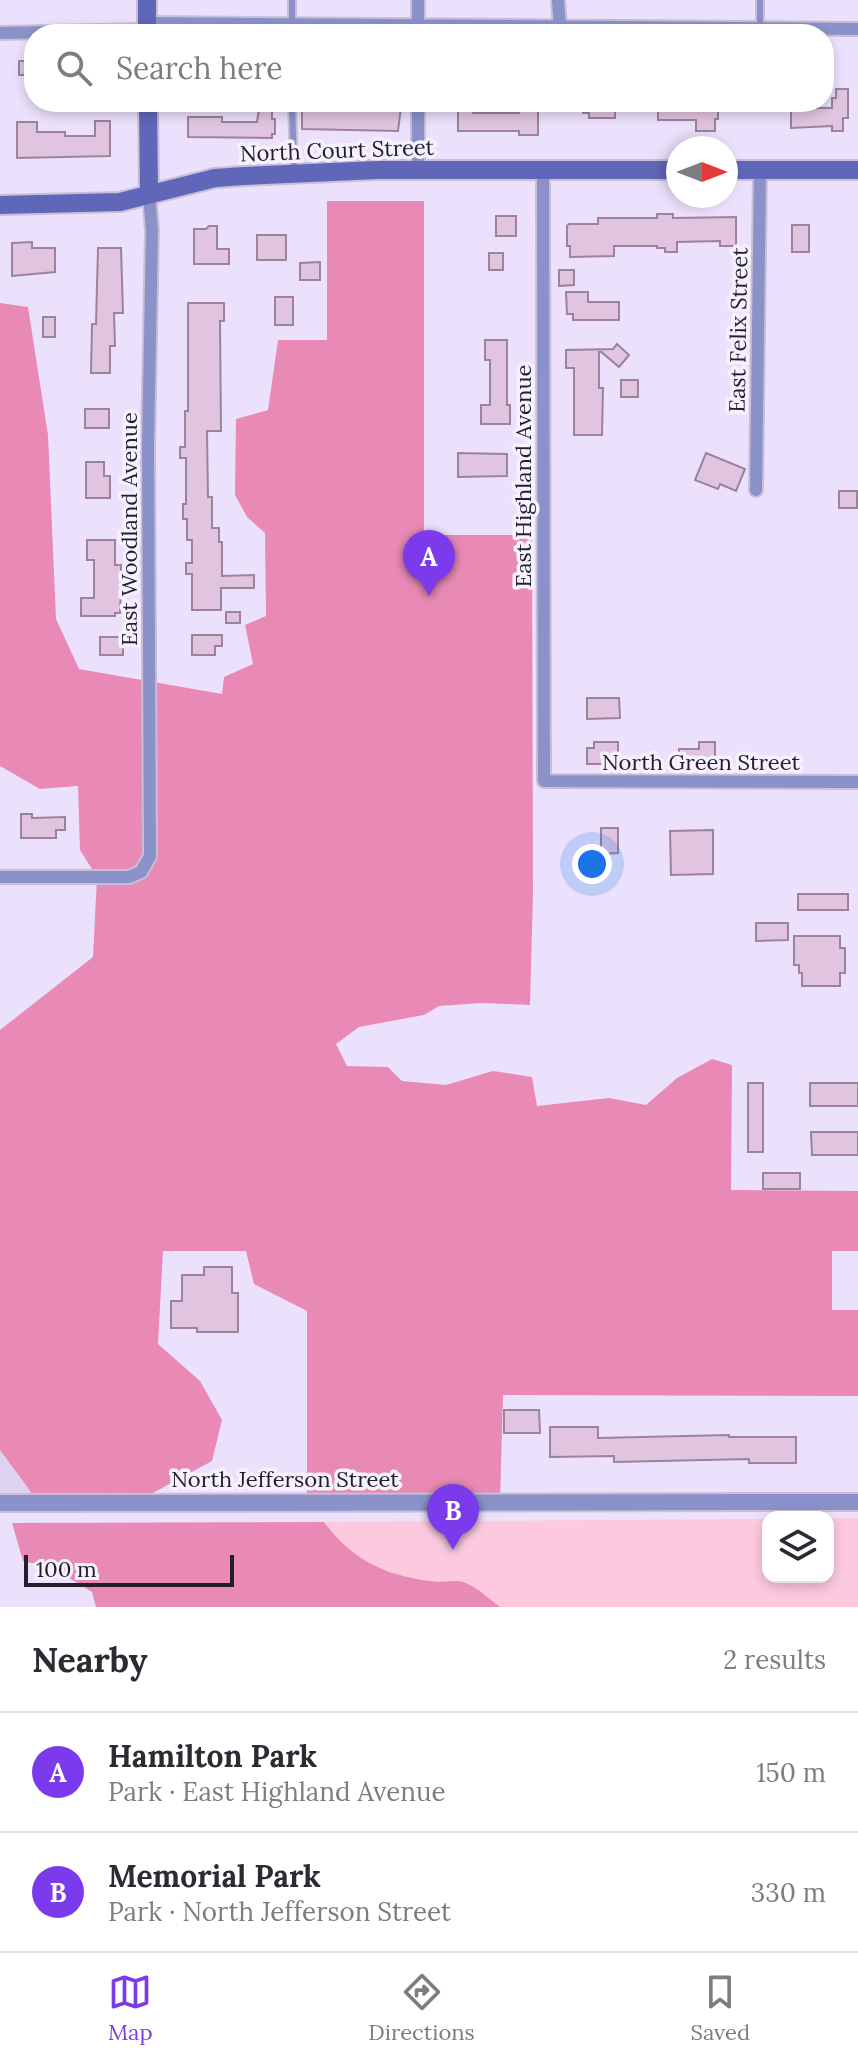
<!DOCTYPE html>
<html lang="en">
<head>
<meta charset="utf-8">
<style>
	body { margin:0; font-family:Lora,serif; background:#f7f7f7; color:#2b2b33 }
	.controls { position:absolute; right:24px; bottom:24px; display:grid; overflow:hidden; border-radius:16px; box-shadow:0 4px 12px #0003 }
	.controls button { width:72px; height:72px; display:grid; place-items:center; padding:0; border:0; border-bottom:2px solid #e1e1e2; background:#fff; color:#2b2b33; font:40px sans-serif }
	.compass { position:absolute; left:666px; top:136px; width:72px; height:72px; border-radius:50%; background:#fff; box-shadow:0 4px 12px #0003; rotate:90deg }
	.scale { position:absolute; left:24px; bottom:20px; width:210px; box-sizing:border-box; padding-left:8px; border:4px solid #231e2a; border-top:0; font-size:22px; line-height:28px; white-space:nowrap; color:#231e2a; -webkit-text-stroke:6px #f6f1ff; paint-order:stroke }
	.you { position:absolute; left:592px; top:864px; width:28px; height:28px; margin:-20px; border:6px solid #fff; border-radius:50%; background:#1a73e8; box-shadow:0 0 0 12px #1a73e833 }
	.badge { display:grid; place-items:center; width:52px; height:52px; border-radius:50%; background:#7c3aed; color:#fff; font-size:26px; font-weight:700 }
	.pin { position:absolute; translate:-50% -66px; filter:drop-shadow(0 2px 4px #0008) }
	.pin::after { content:''; position:absolute; top:42px; width:28px; height:24px; background:inherit; clip-path:polygon(0 0,100% 0,50% 100%) }
	.list { margin:0; padding:0; list-style:none }
	h2 { display:flex; justify-content:space-between; align-items:center; height:104px; margin:0; padding:0 32px; font-size:34px }
	h2 small { font-size:26px; font-weight:400; color:#7c7c81 }
	.list li { display:grid; grid-template-columns:52px 1fr auto; gap:24px; align-items:center; box-sizing:border-box; height:120px; padding:0 32px; border-top:2px solid #e1e1e2 }
	.list b { display:block; font-size:30px; white-space:nowrap }
	.list p { margin:0; font-size:26px; white-space:nowrap; color:#7c7c81 }
	.list em { font-size:26px; font-style:normal; color:#7c7c81 }
	.icon { flex:none; width:44px; height:44px; fill:none; stroke:currentColor; stroke-width:2; stroke-linecap:round; stroke-linejoin:round }
	.map { position:relative; flex:none; width:858px; height:1607px; overflow:hidden }
	.search { position:absolute; background:#fff; box-shadow:0 4px 12px #0003; left:24px; right:24px; top:24px; height:88px; display:flex; align-items:center; gap:20px; box-sizing:border-box; padding:0 28px; border-radius:32px; color:#7c7c81; font-size:30px }
	.sheet { height:344px; background:#fff }
	nav { display:flex; justify-content:space-around; align-items:center; box-sizing:border-box; height:112px; border-top:2px solid #e1e1e2; background:#fff; font-size:22px; color:#7c7c81 }
	nav a { display:grid; justify-items:center; gap:4px }
	nav .on { color:#7c3aed }
	.map>svg:first-child { display:block }
	.built { fill:#ddd2f2 }
	.green { fill:#fcc9de }
	.forest { fill:#e88ab5 }
	.building { fill:#e1c5e0; stroke:#9c829b; stroke-width:2 }
	.lines { fill:none; stroke-linecap:round; stroke-linejoin:round }
	.service-casing { stroke:#c8bed7; stroke-width:10 }
	.minor-casing { stroke:#c8bed7; stroke-width:16 }
	.tertiary-casing { stroke:#c8bed7; stroke-width:20 }
	.secondary-casing { stroke:#c8bed7; stroke-width:22 }
	.service { stroke:#8b92ca; stroke-width:6 }
	.minor { stroke:#8b92ca; stroke-width:12 }
	.tertiary { stroke:#8b92ca; stroke-width:16 }
	.secondary { stroke:#6167b8; stroke-width:18 }
	.labels { text-anchor:middle; stroke-width:7; stroke-linejoin:round; paint-order:stroke }
	.street-label { font-size:22px; fill:#231e2a; stroke:#f6f1ff }
</style>
</head>
<body>
<div class="map">
<svg width="858" height="1607" viewBox="0 0 858 1607">
	<rect width="100%" height="100%" fill="#ece1fd"/>
	<!-- built -->
	<path class="built" d="M 0,1450 L 39,1503 L 0,1503 Z"/>
	<!-- green -->
	<path class="green" d="M 828,1518 L 858,1518 L 858,1607 L 138,1607 L 138,1523 L 768,1519 L 768,1577 L 828,1577 Z"/>
	<!-- forest -->
	<path class="forest" d="M 327,201 L 424,201 L 424,535 L 532,535 L 533,893 L 530,1005 L 482,1003 L 439,1006 L 424,1015 L 359,1027 L 336,1044 L 347,1066 L 388,1067 L 402,1081 L 446,1085 L 493,1071 L 532,1077 L 537,1106 L 609,1098 L 646,1105 L 677,1078 L 712,1059 L 732,1065 L 731,1190 L 858,1191 L 858,1251 L 832,1251 L 832,1310 L 858,1310 L 858,1396 L 503,1395 L 500,1502 L 307,1501 L 307,1311 L 254,1284 L 246,1251 L 163,1251 L 158,1344 L 200,1381 L 222,1420 L 212,1461 L 138,1501 L 39,1503 L 0,1450 L 0,1030 L 93,957 L 97,877 L 80,850 L 78,786 L 40,789 L 0,766 L 0,303 L 28,307 L 48,435 L 56,619 L 79,669 L 222,694 L 224,677 L 253,664 L 245,625 L 266,616 L 265,533 L 247,517 L 235,495 L 236,419 L 268,410 L 278,340 L 327,340 Z
		M 324,1522 C 353,1562 389,1577 438,1582 C 445,1582 456,1580 463,1582 C 476,1586 489,1599 500,1607 L 96,1607 L 92,1592 L 53,1568 L 23,1561 L 12,1523 Z"/>
	<!-- building -->
	<path class="building" d="M 19,61 L 34,61 L 34,75 L 19,75 Z
		M 836,89 L 848,89 L 848,118 L 843,118 L 843,131 L 832,131 L 832,126 L 791,128 L 791,102 L 806,102 L 806,108 L 832,108 L 832,98 L 836,98 Z
		M 381,102 L 398,102 L 398,107 L 401,107 L 398,131 L 302,129 L 302,107 L 377,108 L 381,107 Z
		M 519,102 L 538,102 L 538,135 L 519,135 L 519,131 L 458,131 L 458,104 L 473,104 L 473,113 L 519,113 Z
		M 583,102 L 615,102 L 615,118 L 589,118 L 589,113 L 583,113 Z
		M 658,102 L 718,102 L 718,119 L 715,119 L 715,131 L 696,131 L 696,120 L 658,120 Z
		M 259,109 L 272,109 L 272,119 L 275,119 L 275,134 L 272,134 L 272,138 L 188,137 L 188,117 L 222,117 L 222,122 L 257,122 Z
		M 95,121 L 110,121 L 110,156 L 17,158 L 17,122 L 37,122 L 37,132 L 65,132 L 65,136 L 95,136 Z
		M 657,214 L 673,214 L 673,218 L 736,217 L 736,246 L 720,246 L 720,241 L 677,242 L 677,252 L 665,252 L 665,248 L 657,248 L 657,246 L 614,246 L 614,256 L 570,257 L 570,246 L 567,246 L 567,226 L 569,224 L 598,224 L 598,218 L 657,218 Z
		M 496,216 L 516,216 L 516,236 L 496,236 Z
		M 792,225 L 809,225 L 809,252 L 792,252 Z
		M 209,226 L 217,226 L 217,249 L 229,249 L 229,264 L 194,264 L 194,229 L 206,229 Z
		M 257,235 L 286,235 L 286,260 L 257,260 Z
		M 32,242 L 32,248 L 55,248 L 55,272 L 12,276 L 12,243 Z
		M 98,248 L 121,248 L 123,313 L 114,313 L 115,346 L 110,346 L 110,373 L 91,373 L 92,324 L 96,324 Z
		M 489,253 L 503,253 L 503,270 L 489,270 Z
		M 320,262 L 320,280 L 300,280 L 300,263 Z
		M 559,270 L 574,270 L 574,285 L 559,286 Z
		M 566,292 L 588,292 L 588,302 L 619,302 L 619,320 L 573,320 L 573,314 L 567,314 Z
		M 275,297 L 293,297 L 293,325 L 275,325 Z
		M 188,303 L 224,303 L 224,321 L 220,321 L 221,431 L 207,431 L 208,497 L 212,497 L 212,528 L 219,528 L 219,542 L 222,542 L 222,576 L 254,575 L 254,588 L 221,588 L 221,610 L 192,610 L 192,574 L 186,574 L 186,563 L 192,563 L 192,540 L 187,540 L 187,519 L 183,519 L 183,504 L 186,504 L 186,458 L 180,458 L 180,447 L 185,447 L 185,411 L 188,411 Z
		M 43,317 L 55,317 L 55,337 L 43,337 Z
		M 485,340 L 507,340 L 507,405 L 510,405 L 510,424 L 481,424 L 481,405 L 490,405 L 490,360 L 485,360 Z
		M 617,344 L 629,355 L 619,367 L 599,350 L 599,388 L 603,388 L 602,435 L 574,435 L 574,368 L 566,368 L 566,350 L 613,349 Z
		M 621,380 L 638,380 L 638,397 L 621,397 Z
		M 85,409 L 109,409 L 109,428 L 85,428 Z
		M 458,453 L 507,454 L 507,476 L 458,477 Z
		M 706,453 L 745,469 L 736,491 L 720,484 L 718,489 L 695,480 Z
		M 86,462 L 104,462 L 104,476 L 110,476 L 110,498 L 86,498 Z
		M 839,491 L 857,491 L 857,508 L 839,508 Z
		M 87,540 L 115,540 L 115,565 L 121,565 L 121,587 L 120,613 L 115,613 L 115,616 L 81,616 L 81,598 L 94,598 L 94,560 L 87,560 Z
		M 226,612 L 240,612 L 240,623 L 226,623 Z
		M 192,635 L 222,635 L 222,646 L 215,646 L 215,655 L 192,655 Z
		M 100,637 L 123,637 L 123,655 L 100,655 Z
		M 587,698 L 619,698 L 620,718 L 587,719 Z
		M 594,742 L 618,742 L 618,757 L 607,757 L 607,764 L 587,764 L 587,748 L 594,748 Z
		M 699,742 L 715,742 L 715,768 L 699,768 L 699,763 L 679,763 L 679,749 L 699,749 Z
		M 21,814 L 32,814 L 32,818 L 65,817 L 65,830 L 56,830 L 56,838 L 21,838 Z
		M 601,828 L 618,828 L 618,853 L 601,854 Z
		M 713,830 L 713,874 L 671,875 L 670,831 Z
		M 798,894 L 848,894 L 848,910 L 798,910 Z
		M 756,923 L 788,923 L 788,940 L 756,941 Z
		M 794,936 L 840,936 L 840,948 L 845,948 L 845,973 L 840,973 L 840,986 L 802,986 L 802,973 L 799,973 L 799,965 L 794,965 Z
		M 748,1083 L 763,1083 L 763,1152 L 748,1152 Z
		M 810,1083 L 858,1083 L 858,1106 L 810,1106 Z
		M 811,1132 L 858,1132 L 858,1155 L 812,1155 Z
		M 763,1173 L 800,1173 L 800,1189 L 763,1189 Z
		M 204,1267 L 232,1267 L 232,1293 L 238,1293 L 238,1332 L 197,1332 L 197,1328 L 171,1328 L 171,1301 L 182,1301 L 182,1275 L 204,1275 Z
		M 504,1410 L 539,1410 L 540,1433 L 504,1433 Z
		M 550,1427 L 598,1427 L 598,1438 L 729,1435 L 729,1437 L 796,1437 L 796,1463 L 749,1463 L 749,1459 L 614,1462 L 614,1456 L 550,1457 Z"/>
	<g class="lines">
		<defs>
			<path id="service" d="M 760,28 L 760,0
				M 292,34 L 292,0
				M 292,102 L 294,170"/>
			<path id="minor" d="M 558,0 L 560,27
				M 147,23 L 858,29
				M 0,33 L 147,30
				M 418,34 L 418,0
				M 418,170 L 418,102
				M 543,170 L 544,781 L 858,782
				M 756,490 L 760,170
				M 0,877 L 129,877 L 141,872 L 150,856 L 148,445 L 152,231 L 149,193"/>
			<path id="tertiary" d="M 0,1503 L 858,1502"/>
			<path id="secondary" d="M 147,0 L 147,34
				M 148,102 L 149,193
				M 726,170 L 858,170
				M 0,205 L 120,202 L 215,178 L 244,176 L 377,170 L 678,170"/>
		</defs>
		<!-- service casing -->
		<use href="#service" class="service-casing"/>
		<!-- minor casing -->
		<use href="#minor" class="minor-casing"/>
		<!-- tertiary casing -->
		<use href="#tertiary" class="tertiary-casing"/>
		<!-- secondary casing -->
		<use href="#secondary" class="secondary-casing"/>
		<!-- service -->
		<use href="#service" class="service"/>
		<!-- minor -->
		<use href="#minor" class="minor"/>
		<!-- tertiary -->
		<use href="#tertiary" class="tertiary"/>
		<!-- secondary -->
		<use href="#secondary" class="secondary"/>
	</g>
	<g class="labels">
		<!-- street labels -->
		<g class="street-label">
			<text transform="translate(337 150) rotate(-2)" y="8">North Court Street</text>
			<text transform="translate(738 330) rotate(-89)" y="8">East Felix Street</text>
			<text transform="translate(523 476) rotate(-90)" y="8">East Highland Avenue</text>
			<text transform="translate(129 529) rotate(-90)" y="8">East Woodland Avenue</text>
			<text x="701" y="770">North Green Street</text>
			<text x="285" y="1487">North Jefferson Street</text>
		</g>
	</g>
</svg>
<div class="controls">
<button><svg class="icon" aria-label="layers" viewBox="0 0 24 24"><path d="M12 4l9 5-9 5-9-5zM3 14l9 5 9-5"/></svg></button>
</div>
<svg class="compass" viewBox="-18 -18 36 36"><path d="M0-13l5 13h-10z" fill="#e53935"/><path d="M0 13l5-13h-10z" fill="#7c7c81"/></svg>
<div class="scale">100 m</div>
<div class="you"></div>
<div class="pin badge" style="left:429px;top:596px">A</div>
<div class="pin badge" style="left:453px;top:1550px">B</div>
<div class="search"><svg class="icon" aria-label="search" viewBox="0 0 24 24"><circle cx="10" cy="10" r="6"/><path d="M15 15l6 6"/></svg>Search here</div>
</div>
<section class="sheet">
<h2>Nearby<small>2 results</small></h2>
<ul class="list">
<li><span class="badge">A</span><div><b>Hamilton Park</b><p>Park · East Highland Avenue</p></div><em>150 m</em></li>
<li><span class="badge">B</span><div><b>Memorial Park</b><p>Park · North Jefferson Street</p></div><em>330 m</em></li>
</ul>
</section>
<nav>
<a class="on"><svg class="icon" aria-label="map" viewBox="0 0 24 24"><path d="M3 6l6-2 6 2 6-2v14l-6 2-6-2-6 2zM9 4v14M15 6v14"/></svg>Map</a>
<a><svg class="icon" aria-label="directions" viewBox="0 0 24 24"><path d="M12 3l9 9-9 9-9-9zM9 14v-3h6M13 9l2 2-2 2"/></svg>Directions</a>
<a><svg class="icon" aria-label="saved" viewBox="0 0 24 24"><path d="M7 4h10v16l-5-4-5 4z"/></svg>Saved</a>
</nav>
</body>
</html>
